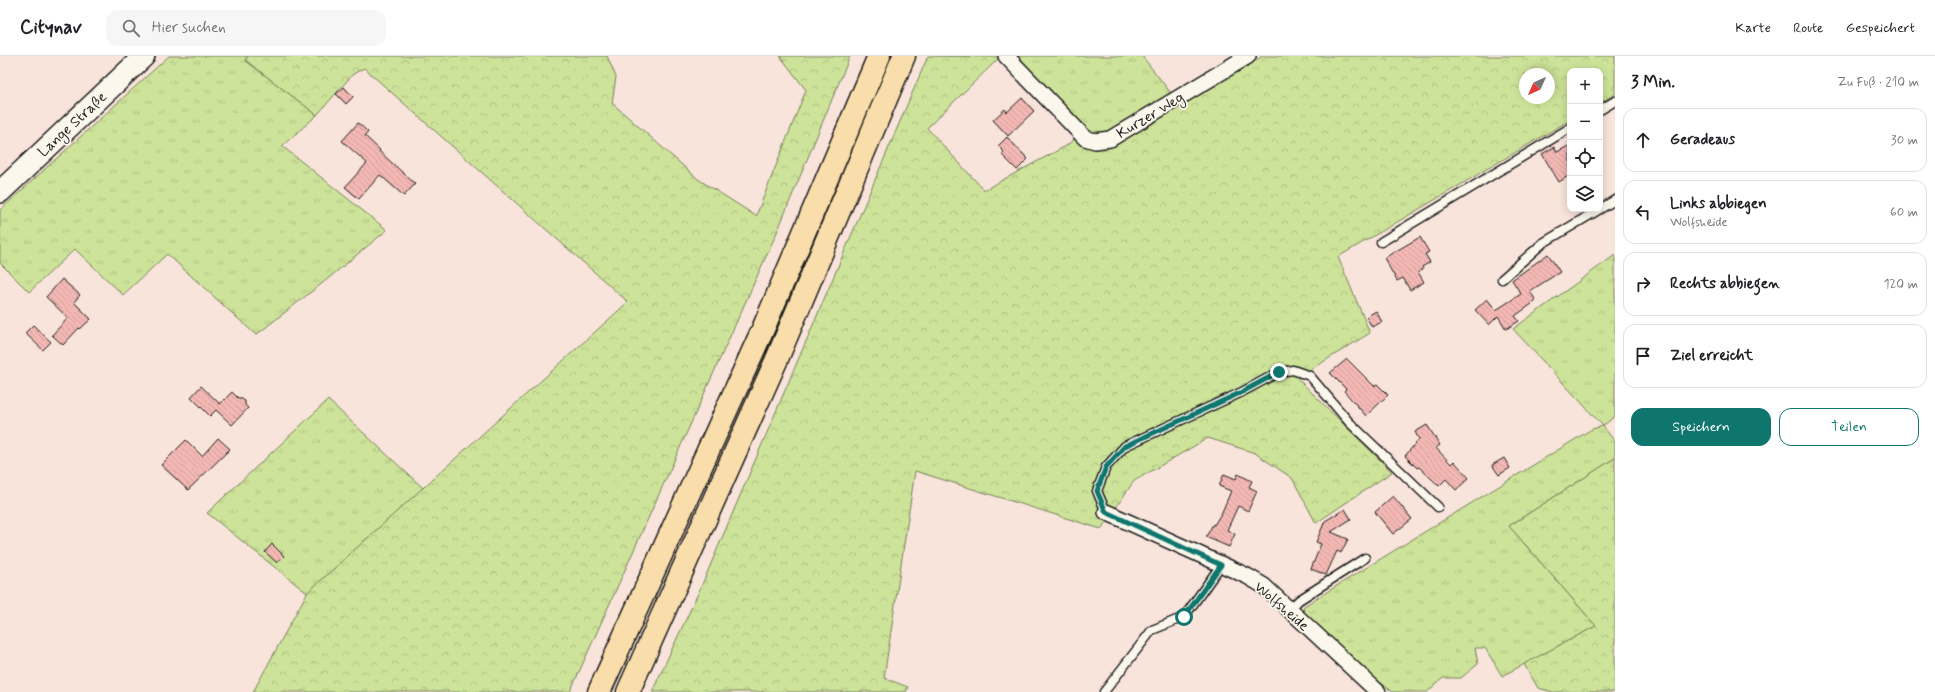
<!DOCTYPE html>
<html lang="de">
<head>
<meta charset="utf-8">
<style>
	body { margin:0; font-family:Mynerve,sans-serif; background:#f6f6f6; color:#202124 }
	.controls { position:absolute; right:12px; top:12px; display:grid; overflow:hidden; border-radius:8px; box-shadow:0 2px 10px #0003 }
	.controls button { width:36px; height:36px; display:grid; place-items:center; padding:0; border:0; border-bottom:1px solid #e0e0e0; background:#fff; color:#202124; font:20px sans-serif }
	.compass { position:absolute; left:1519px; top:12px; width:36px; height:36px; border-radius:50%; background:#fff; box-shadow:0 2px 10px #0003; rotate:225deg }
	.stop { position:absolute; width:12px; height:12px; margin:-9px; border:3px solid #0f766e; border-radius:50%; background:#fff }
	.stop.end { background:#0f766e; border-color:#fff; box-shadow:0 1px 4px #0008 }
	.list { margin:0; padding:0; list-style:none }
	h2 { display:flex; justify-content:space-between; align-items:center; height:52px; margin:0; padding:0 16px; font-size:17px }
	h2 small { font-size:13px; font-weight:400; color:#757577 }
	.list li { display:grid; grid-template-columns:26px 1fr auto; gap:12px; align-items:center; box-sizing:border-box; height:64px; margin:0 8px 8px; padding:0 8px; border:1px solid #e0e0e0; border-radius:12px }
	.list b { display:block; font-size:15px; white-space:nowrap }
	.list p { margin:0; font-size:13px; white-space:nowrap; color:#757577 }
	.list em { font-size:13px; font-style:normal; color:#757577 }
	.actions { display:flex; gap:8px; padding:12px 16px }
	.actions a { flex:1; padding:9px 0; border:1px solid #0f766e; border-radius:12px; text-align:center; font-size:14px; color:#0f766e }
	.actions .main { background:#0f766e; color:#fff }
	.icon { flex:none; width:22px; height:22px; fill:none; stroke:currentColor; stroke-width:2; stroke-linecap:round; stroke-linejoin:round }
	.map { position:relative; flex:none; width:1615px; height:636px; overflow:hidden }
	header { display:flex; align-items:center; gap:24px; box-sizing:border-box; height:56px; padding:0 20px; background:#fff; border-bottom:1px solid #e0e0e0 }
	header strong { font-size:19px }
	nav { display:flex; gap:22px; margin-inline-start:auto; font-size:14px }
	.search { width:280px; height:36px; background:#f6f6f6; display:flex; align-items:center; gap:10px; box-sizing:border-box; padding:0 14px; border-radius:12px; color:#757577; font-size:15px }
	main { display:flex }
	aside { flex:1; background:#fff }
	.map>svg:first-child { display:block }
	.grass { fill:url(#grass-tufts); stroke:#74805a }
	.forest { fill:url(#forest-crowns); stroke:#74805a; fill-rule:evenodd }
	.building { fill:url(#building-back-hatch); stroke:#1c1c1c }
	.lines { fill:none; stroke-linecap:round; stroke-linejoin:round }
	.lane-casing { stroke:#1c1c1c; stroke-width:11 }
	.street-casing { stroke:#1c1c1c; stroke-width:18 }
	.secondary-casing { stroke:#1c1c1c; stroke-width:24 }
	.highway-casing { stroke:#1c1c1c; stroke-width:25 }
	.lane { stroke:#fbf7ec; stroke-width:8 }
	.street { stroke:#fbf7ec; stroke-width:15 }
	.secondary { stroke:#fbf7ec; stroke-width:21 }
	.highway { stroke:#f9deab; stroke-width:22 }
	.route { stroke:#0f766e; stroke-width:5 }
	.labels { text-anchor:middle; stroke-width:3.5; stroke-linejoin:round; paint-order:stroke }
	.street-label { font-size:15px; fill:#1c1c1c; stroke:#fbf7ec }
</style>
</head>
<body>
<header>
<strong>Citynav</strong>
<div class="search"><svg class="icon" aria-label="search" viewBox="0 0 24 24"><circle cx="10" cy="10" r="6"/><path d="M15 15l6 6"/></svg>Hier suchen</div>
<nav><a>Karte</a><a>Route</a><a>Gespeichert</a></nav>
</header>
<main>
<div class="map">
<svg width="1615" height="636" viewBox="0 0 1615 636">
	<defs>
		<pattern id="grass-tufts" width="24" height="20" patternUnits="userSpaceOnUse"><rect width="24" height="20" fill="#cde399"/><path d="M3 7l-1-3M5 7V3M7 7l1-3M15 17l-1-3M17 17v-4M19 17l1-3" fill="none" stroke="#afc283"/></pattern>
		<pattern id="forest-crowns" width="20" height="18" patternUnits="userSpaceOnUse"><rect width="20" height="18" fill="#cde399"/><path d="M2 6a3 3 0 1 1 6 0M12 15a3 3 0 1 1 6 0" fill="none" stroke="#afc283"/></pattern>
		<pattern id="building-back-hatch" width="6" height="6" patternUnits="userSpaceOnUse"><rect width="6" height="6" fill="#f4b8b4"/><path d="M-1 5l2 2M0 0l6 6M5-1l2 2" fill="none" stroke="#d19e9a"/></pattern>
	</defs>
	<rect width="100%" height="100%" fill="#f9e4db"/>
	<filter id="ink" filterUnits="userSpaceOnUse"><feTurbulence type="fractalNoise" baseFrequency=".025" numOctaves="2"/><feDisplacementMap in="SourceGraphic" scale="8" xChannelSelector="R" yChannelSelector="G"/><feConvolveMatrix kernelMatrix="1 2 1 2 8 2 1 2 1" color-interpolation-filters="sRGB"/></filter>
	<g filter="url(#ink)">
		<!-- grass -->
		<path class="grass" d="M 169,0 L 248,0 L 245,4 L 317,59 L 282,90 L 387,174 L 325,225 L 256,279 L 167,198 L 123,239 L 75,193 L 29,236 L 0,207 L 0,154 Z
			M 1013,0 L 1142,0 L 1174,41 L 1113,76 L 1089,78 Z
			M 1615,199 L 1615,360 L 1603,370 L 1615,386 L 1615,402 L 1509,470 L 1596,570 L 1502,620 L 1485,592 L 1475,592 L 1478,608 L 1461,622 L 1443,622 L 1427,636 L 1393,636 L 1369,618 L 1303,558 L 1304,550 L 1592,373 L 1603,370 L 1513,273 Z
			M 328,344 L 423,432 L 307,537 L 207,457 Z"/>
		<!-- forest -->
		<path class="forest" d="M 248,0 L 607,0 L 616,21 L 612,47 L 698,123 L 756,160 L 806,34 L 780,0 L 850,0 L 777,176 L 570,636 L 253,636 L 307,537 L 628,246 L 364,12 L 353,18 L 317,59 L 245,4 Z
			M 928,0 L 1000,1 L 927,72 L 984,134 L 1066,90 L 1076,82 L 1087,91 L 1110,90 L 1263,0 L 1615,0 L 1615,38 L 1600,47 L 1600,15 L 1570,15 L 1570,64 L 1338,201 L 1370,277 L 1297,322 L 1392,416 L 1316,467 L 1292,422 L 1255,397 L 1208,382 L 1134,425 L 1101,473 L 915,415 L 884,622 L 908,631 L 906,636 L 652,636 L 701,531 ZM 1525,18 L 1549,18 L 1549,42 L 1525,42 Z
			M 1615,402 L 1615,636 L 1553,636 L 1538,632 L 1524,608 L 1596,570 L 1509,470 Z"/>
		<!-- building -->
		<path class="building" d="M 344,31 L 353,41 L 346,48 L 336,38 Z
			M 1022,42 L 1034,55 L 1008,80 L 993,64 L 1005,53 L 1007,56 Z
			M 358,67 L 368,76 L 365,80 L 380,94 L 379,95 L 415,128 L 404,140 L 380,119 L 359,143 L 345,131 L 367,107 L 342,85 Z
			M 1007,81 L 1028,103 L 1017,114 L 1002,99 L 1004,96 L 998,90 Z
			M 1570,89 L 1570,119 L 1559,126 L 1542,98 L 1554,91 L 1557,96 Z
			M 1420,181 L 1429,196 L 1425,198 L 1430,206 L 1422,211 L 1423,213 L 1418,216 L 1424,226 L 1410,234 L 1403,222 L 1397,225 L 1384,202 Z
			M 1548,198 L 1560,216 L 1530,235 L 1536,245 L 1515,260 L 1519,265 L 1506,273 L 1498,260 L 1489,269 L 1475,254 L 1487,243 L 1496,254 L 1521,238 L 1512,224 Z
			M 62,223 L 80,239 L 74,246 L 91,263 L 80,273 L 79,272 L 63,289 L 52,279 L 68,262 L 46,241 Z
			M 1376,255 L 1382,266 L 1372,271 L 1366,261 Z
			M 33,269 L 51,286 L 43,294 L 25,277 Z
			M 1347,303 L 1374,330 L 1377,328 L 1388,339 L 1366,360 L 1344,335 L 1346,333 L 1330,317 Z
			M 201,330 L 220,348 L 232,336 L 238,342 L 241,342 L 245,345 L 245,349 L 248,352 L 232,369 L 216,354 L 210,360 L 191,341 Z
			M 1427,369 L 1440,389 L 1436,392 L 1451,408 L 1454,405 L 1469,422 L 1456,434 L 1446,423 L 1439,430 L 1419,411 L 1417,412 L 1405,400 L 1419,383 L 1415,376 Z
			M 218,382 L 230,393 L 188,434 L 161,409 L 186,384 L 202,400 Z
			M 1504,402 L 1510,412 L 1499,419 L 1492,409 Z
			M 1224,418 L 1236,423 L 1238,418 L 1252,425 L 1249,431 L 1257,435 L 1248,455 L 1238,450 L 1227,474 L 1235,478 L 1229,491 L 1206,481 L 1213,468 L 1214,469 L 1222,456 L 1231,435 L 1219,430 Z
			M 1393,440 L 1412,463 L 1393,478 L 1375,456 Z
			M 1345,453 L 1351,463 L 1331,476 L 1348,483 L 1341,497 L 1337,495 L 1326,519 L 1311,513 L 1321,488 L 1316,486 L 1325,465 Z
			M 272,488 L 284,500 L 277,507 L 265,496 Z"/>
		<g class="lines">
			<defs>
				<path id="lane" d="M 1600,54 L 1615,45
					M 1381,186 L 1570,72
					M 1502,223 L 1543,187 L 1615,144
					M 1106,456 L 1097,435 L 1106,411 L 1125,390 L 1242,336 L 1279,316 L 1293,314 L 1310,320 L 1349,366 L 1438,451
					M 1289,554 L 1299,544 L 1365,502
					M 1104,636 L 1152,574 L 1184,561 L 1221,509"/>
				<path id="street" d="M 1006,0 L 1085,82 L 1095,85 L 1110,83 L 1248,0
					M 1106,456 L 1247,520 L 1264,530 L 1378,636"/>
				<path id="secondary" d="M 0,136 L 144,0"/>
				<path id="highway" d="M 599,636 L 763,273 L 879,0
					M 628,636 L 777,303 L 904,0"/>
			</defs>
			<!-- lane casing -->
			<use href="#lane" class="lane-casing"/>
			<!-- street casing -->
			<use href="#street" class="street-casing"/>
			<!-- secondary casing -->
			<use href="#secondary" class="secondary-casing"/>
			<!-- highway casing -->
			<use href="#highway" class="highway-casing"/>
			<!-- lane -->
			<use href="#lane" class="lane"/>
			<!-- street -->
			<use href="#street" class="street"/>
			<!-- secondary -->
			<use href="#secondary" class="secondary"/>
			<!-- highway -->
			<use href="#highway" class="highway"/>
		</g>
	</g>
	<g class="lines" filter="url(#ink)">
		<!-- route -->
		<path class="route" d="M 1184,561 L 1221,509 L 1106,456 L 1097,435 L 1106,411 L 1125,390 L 1242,336 L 1279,316"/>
	</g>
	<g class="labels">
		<!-- street labels -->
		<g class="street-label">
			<text transform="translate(1150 59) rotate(-31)" y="5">Kurzer Weg</text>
			<text transform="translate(72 68) rotate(-43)" y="5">Lange Straße</text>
			<text transform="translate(1282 550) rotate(41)" y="5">Wolfsheide</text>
		</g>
	</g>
</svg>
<div class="controls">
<button>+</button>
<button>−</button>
<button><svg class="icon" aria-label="locate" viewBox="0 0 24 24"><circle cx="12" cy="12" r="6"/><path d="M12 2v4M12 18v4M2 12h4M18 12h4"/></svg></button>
<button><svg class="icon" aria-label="layers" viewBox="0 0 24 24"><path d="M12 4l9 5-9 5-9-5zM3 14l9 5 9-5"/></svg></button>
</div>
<svg class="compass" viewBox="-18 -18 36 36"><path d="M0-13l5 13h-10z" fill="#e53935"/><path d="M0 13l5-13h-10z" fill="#757577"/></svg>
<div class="stop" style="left:1184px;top:561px"></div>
<div class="stop end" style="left:1279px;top:316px"></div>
</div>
<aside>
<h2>3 Min.<small>Zu Fuß · 210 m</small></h2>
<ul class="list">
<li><svg class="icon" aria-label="ahead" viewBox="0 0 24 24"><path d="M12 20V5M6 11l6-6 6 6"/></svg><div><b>Geradeaus</b></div><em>30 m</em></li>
<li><svg class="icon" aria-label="left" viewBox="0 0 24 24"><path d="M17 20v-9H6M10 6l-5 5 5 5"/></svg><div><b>Links abbiegen</b><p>Wolfsheide</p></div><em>60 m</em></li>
<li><svg class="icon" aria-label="right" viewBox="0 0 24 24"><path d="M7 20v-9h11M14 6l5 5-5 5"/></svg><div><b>Rechts abbiegen</b></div><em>120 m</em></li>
<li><svg class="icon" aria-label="arrive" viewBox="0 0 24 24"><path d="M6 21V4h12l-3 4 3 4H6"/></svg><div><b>Ziel erreicht</b></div></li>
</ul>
<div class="actions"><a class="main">Speichern</a><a>Teilen</a></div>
</aside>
</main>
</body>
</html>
